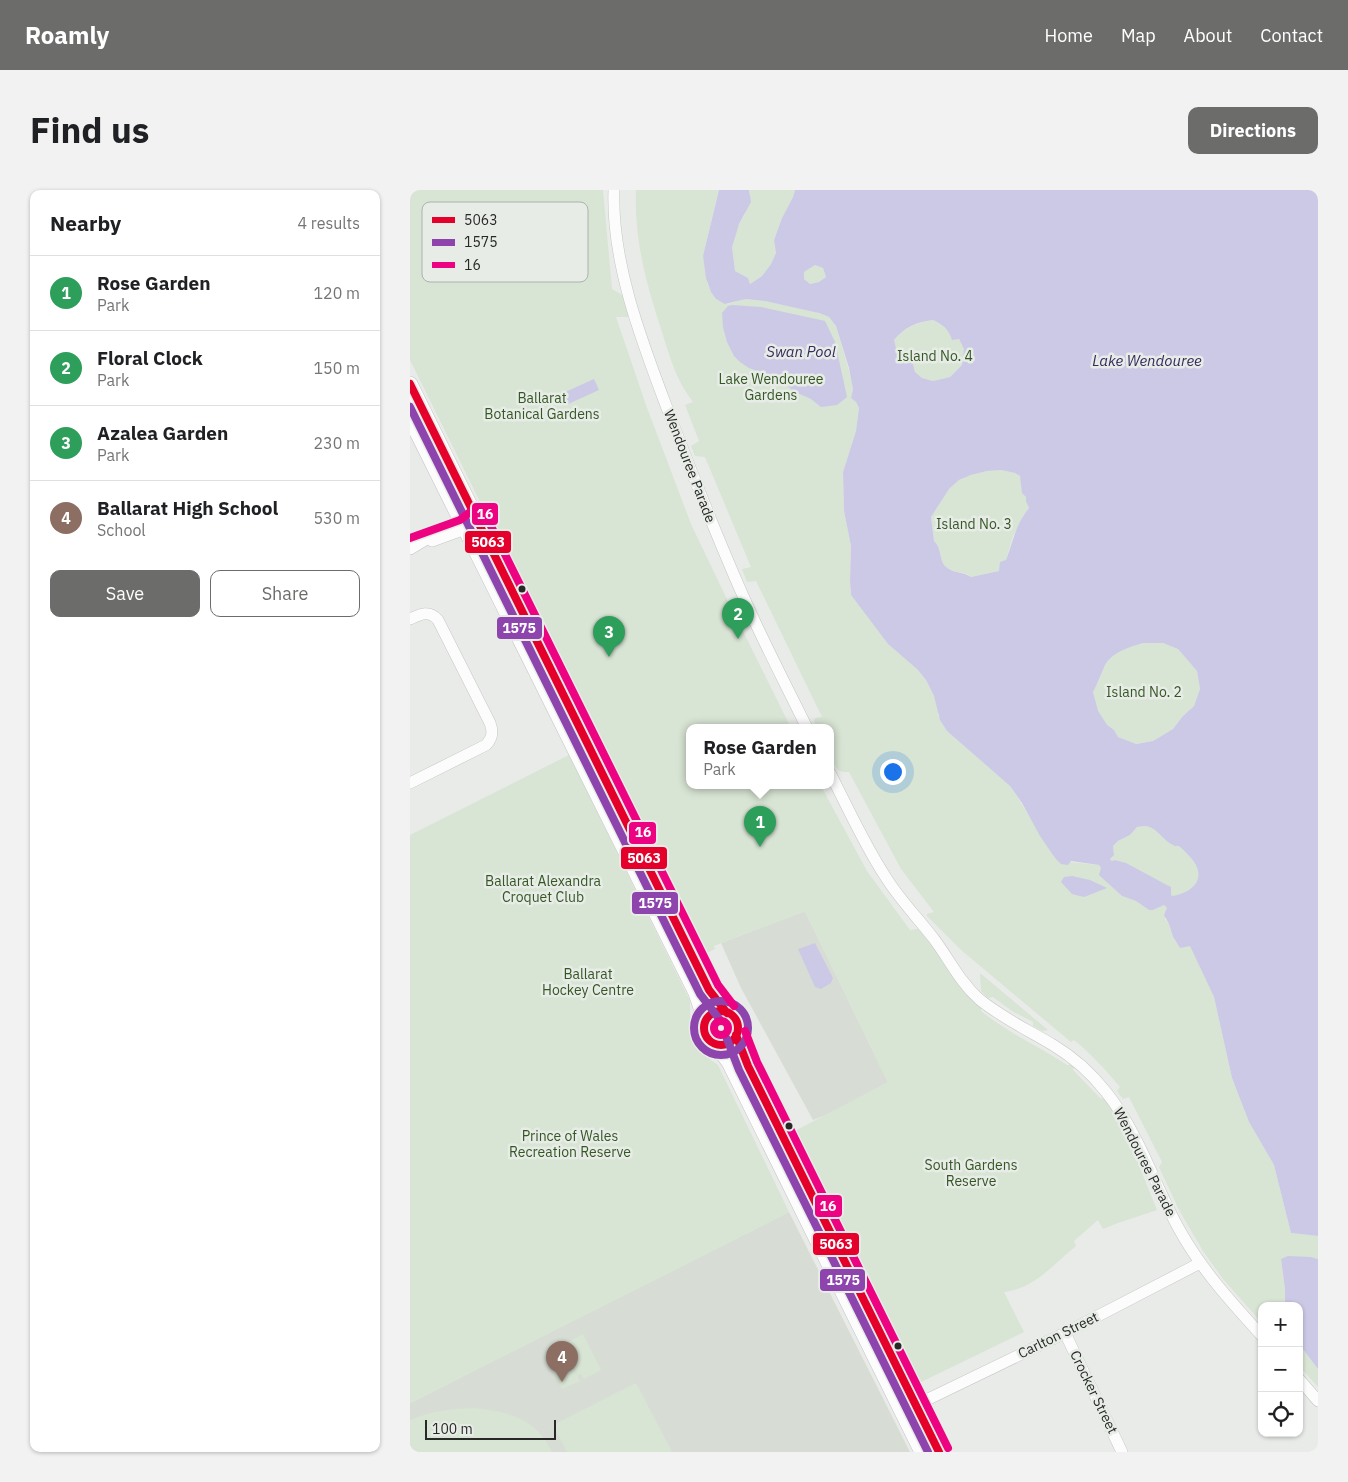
<!DOCTYPE html>
<html lang="en">
<head>
<meta charset="utf-8">
<style>
	body { margin:0; font-family:"IBM Plex Sans",sans-serif; background:#f2f2f2; color:#202124 }
	.controls { position:absolute; right:15px; bottom:15px; display:grid; overflow:hidden; border-radius:10px; box-shadow:0 1px 4px #0004 }
	.controls button { width:45px; height:45px; display:grid; place-items:center; padding:0; border:0; border-bottom:1px solid #e0e0e0; background:#fff; color:#202124; font:25px sans-serif }
	.scale { position:absolute; left:15px; bottom:12px; width:131px; box-sizing:border-box; padding-left:5px; border:2px solid #282927; border-top:0; font-size:14px; line-height:18px; white-space:nowrap; color:#282927; -webkit-text-stroke:4px #e8ece7; paint-order:stroke }
	.you { position:absolute; left:482px; top:581px; width:18px; height:18px; margin:-12px; border:4px solid #fff; border-radius:50%; background:#1a73e8; box-shadow:0 0 0 8px #1a73e833 }
	.badge { display:grid; place-items:center; width:32px; height:32px; border-radius:50%; background:#6c6d6b; color:#fff; font-size:16px; font-weight:700 }
	.pin { position:absolute; translate:-50% -41px; filter:drop-shadow(0 1px 2px #0008) }
	.pin::after { content:''; position:absolute; top:26px; width:18px; height:15px; background:inherit; clip-path:polygon(0 0,100% 0,50% 100%) }
	.popup { position:absolute; left:276px; top:534px; width:148px; height:65px; box-sizing:border-box; display:grid; place-content:center; border-radius:10px; background:#fff; filter:drop-shadow(0 1px 4px #0005); font-size:16px; white-space:nowrap; color:#757577 }
	.popup b { font-size:19px; color:#202124 }
	.popup::after { content:''; position:absolute; left:50%; top:100%; margin-left:-10px; border:10px solid transparent; border-top-color:#fff }
	.list { margin:0; padding:0; list-style:none }
	h2 { display:flex; justify-content:space-between; align-items:center; height:65px; margin:0; padding:0 20px; font-size:21px }
	h2 small { font-size:16px; font-weight:400; color:#757577 }
	.list li { display:grid; grid-template-columns:32px 1fr auto; gap:15px; align-items:center; box-sizing:border-box; height:75px; padding:0 20px; border-top:1px solid #e0e0e0 }
	.list b { display:block; font-size:19px; white-space:nowrap }
	.list p { margin:0; font-size:16px; white-space:nowrap; color:#757577 }
	.list em { font-size:16px; font-style:normal; color:#757577 }
	.actions { display:flex; gap:10px; padding:15px 20px }
	.actions a { flex:1; padding:11px 0; border:1px solid #6c6d6b; border-radius:10px; text-align:center; font-size:18px; color:#6c6d6b }
	.actions .main { background:#6c6d6b; color:#fff }
	.icon { flex:none; width:28px; height:28px; fill:none; stroke:currentColor; stroke-width:2; stroke-linecap:round; stroke-linejoin:round }
	.map { position:relative; flex:none; width:908px; height:1262px; overflow:hidden; border-radius:10px }
	header { display:flex; align-items:center; gap:30px; box-sizing:border-box; height:70px; padding:0 25px; background:#6c6d6b; color:#fff }
	header strong { font-size:24px }
	nav { display:flex; gap:28px; margin-inline-start:auto; font-size:18px }
	.intro { display:flex; align-items:center; justify-content:space-between; box-sizing:border-box; height:120px; padding:0 30px }
	h1 { margin:0; font-size:35px }
	.button { padding:12px 22px; border-radius:10px; background:#6c6d6b; color:#fff; font-size:18px; font-weight:700 }
	main { display:flex; gap:30px; padding:0 30px }
	aside { flex:1; background:#fff; border-radius:10px; box-shadow:0 1px 4px #0004 }
	.map>svg:first-child { display:block }
	.built { fill:#d7ddd5 }
	.green { fill:#d8e4d4 }
	.water { fill:#cbc9e6; fill-rule:evenodd }
	.lines { fill:none; stroke-linecap:round; stroke-linejoin:round }
	.minor-casing { stroke:#c4c6c4; stroke-width:12 }
	.major-casing { stroke:#c4c6c4; stroke-width:16 }
	.minor { stroke:#fcfcfc; stroke-width:11 }
	.major { stroke:#fcfcfc; stroke-width:15 }
	.bus-1-casing { stroke:#e8ece7; stroke-width:11 }
	.bus-2-casing { stroke:#e8ece7; stroke-width:11 }
	.bus-3-casing { stroke:#e8ece7; stroke-width:11 }
	.bus-1 { stroke:#e4002b; stroke-width:8 }
	.bus-2 { stroke:#8e44ad; stroke-width:8 }
	.bus-3 { stroke:#ed0381; stroke-width:8 }
	.bus-dot { fill:#282927; stroke:#e8ece7; stroke-width:2 }
	.labels { text-anchor:middle; stroke-width:5; stroke-linejoin:round; paint-order:stroke }
	.park-label { font-size:14px; fill:#345724; stroke:#e8ece7 }
	.street-label { font-size:14px; fill:#282927; stroke:#e8ece7 }
	.water-label { font-size:15px; font-style:italic; fill:#342b5f; stroke:#e8ece7 }
	.key { fill:#e8ece7; stroke:#aeb2ad; stroke-width:1 }
	.key-label { font-size:14px; fill:#282927 }
	.line-badge { stroke:#e8ece7; stroke-width:2 }
	.badge-label { font-size:14px; text-anchor:middle; font-weight:bold; fill:#fff }
</style>
</head>
<body>
<header>
<strong>Roamly</strong>
<nav><a>Home</a><a>Map</a><a>About</a><a>Contact</a></nav>
</header>
<div class="intro"><h1>Find us</h1><a class="button">Directions</a></div>
<main>
<aside>
<h2>Nearby<small>4 results</small></h2>
<ul class="list">
<li><span class="badge" style="background:#2e9e5b">1</span><div><b>Rose Garden</b><p>Park</p></div><em>120 m</em></li>
<li><span class="badge" style="background:#2e9e5b">2</span><div><b>Floral Clock</b><p>Park</p></div><em>150 m</em></li>
<li><span class="badge" style="background:#2e9e5b">3</span><div><b>Azalea Garden</b><p>Park</p></div><em>230 m</em></li>
<li><span class="badge" style="background:#8d6e63">4</span><div><b>Ballarat High School</b><p>School</p></div><em>530 m</em></li>
</ul>
<div class="actions"><a class="main">Save</a><a>Share</a></div>
</aside>
<div class="map">
<svg width="908" height="1262" viewBox="0 0 908 1262">
	<rect width="100%" height="100%" fill="#e9ebe8"/>
	<!-- built -->
	<path class="built" d="M 395,721 L 478,892 L 439,916 L 403,930 L 331,798 L 311,753 Z
		M 379,1022 L 500,1262 L 0,1262 L 0,1213 Z"/>
	<!-- green -->
	<path class="green" d="M 0,0 L 193,0 L 202,99 L 214,106 L 219,127 L 206,127 L 236,215 L 281,334 L 313,401 L 381,538 L 280,538 L 280,596 L 411,596 L 457,681 L 500,740 L 508,739 C 530,765 545,795 571,818 L 571,821 C 598,843 629,856 657,875 L 661,875 L 664,877 L 663,880 L 690,908 L 695,909 L 700,916 L 723,961 L 747,1020 L 708,1033 L 693,1039 L 688,1030 L 664,1051 L 666,1056 C 642,1075 626,1098 594,1102 L 614,1142 L 509,1193 L 381,943 L 478,892 L 395,721 L 311,753 L 304,756 L 305,759 L 297,763 L 162,498 L 0,170 Z
		M 226,0 L 309,0 L 293,66 L 298,95 L 306,109 L 317,114 L 336,109 L 355,111 L 403,121 L 419,127 L 426,136 L 442,191 L 443,199 L 441,208 L 446,212 L 449,218 L 446,241 L 433,282 L 434,321 L 441,356 L 440,396 L 441,405 L 478,454 L 508,480 L 516,490 L 524,506 L 528,519 L 528,525 L 537,541 L 600,596 L 605,603 L 645,668 L 659,672 L 689,675 L 702,696 L 712,706 L 726,711 L 739,720 L 743,720 L 754,715 L 757,718 L 755,729 L 759,734 L 763,748 L 770,758 L 780,755 L 804,807 L 822,888 L 839,932 L 864,975 L 881,1043 L 908,1046 L 908,1069 L 901,1067 L 871,1069 L 875,1099 L 875,1116 L 852,1116 L 852,1133 L 813,1089 L 793,1061 L 769,1020 L 749,977 L 752,972 L 719,907 L 713,909 L 707,901 L 710,897 C 696,880 681,864 664,850 L 661,852 L 551,760 L 517,726 L 517,724 L 524,722 L 491,679 L 439,582 C 438,582 431,582 430,581 C 419,575 420,549 420,538 L 408,538 L 404,532 L 405,528 L 412,527 L 346,391 L 337,392 L 332,379 L 341,377 L 295,267 L 285,266 L 281,256 L 289,251 L 275,215 L 283,212 C 265,188 260,167 251,139 C 236,92 224,50 226,0 Z
		M 339,0 L 385,0 L 383,7 L 372,28 L 364,50 L 366,63 L 361,74 L 352,86 L 340,94 L 338,88 L 325,81 L 322,57 L 324,47 L 329,34 L 335,24 L 340,3 Z
		M 405,75 L 413,78 L 416,87 L 409,92 L 400,94 L 394,89 L 394,82 Z
		M 523,130 C 532,135 551,148 554,158 C 555,163 553,170 552,175 L 540,187 L 523,191 L 512,188 L 505,182 L 501,167 L 486,158 L 484,150 C 496,137 506,133 523,130 Z
		M 591,280 L 605,283 L 610,286 L 619,318 L 613,325 L 608,339 L 603,346 L 596,370 L 589,381 L 561,387 C 553,380 543,384 535,376 C 529,370 532,358 524,351 L 521,327 L 539,299 L 549,290 L 561,285 L 577,281 Z
		M 733,453 L 753,453 L 768,459 L 787,481 L 790,499 L 784,516 L 772,527 L 763,539 L 743,551 L 725,554 L 708,547 L 704,540 L 697,536 L 687,521 L 683,501 C 689,493 691,484 695,475 C 702,462 720,457 733,453 Z
		M 159,565 L 280,811 C 280,843 280,856 308,875 L 379,1022 L 0,1213 L 0,645 Z
		M 735,636 C 747,637 752,650 763,655 C 767,657 766,655 770,657 C 774,659 778,665 781,668 C 798,688 783,701 763,707 L 761,705 L 760,697 L 755,694 L 706,670 L 702,671 L 700,668 L 704,665 L 703,656 L 708,651 L 720,645 L 727,637 Z
		M 570,783 L 638,840 L 632,841 L 623,836 L 623,832 L 602,821 L 583,807 L 578,808 L 571,801 Z
		M 173,1144 L 191,1180 L 174,1189 L 171,1184 L 168,1186 L 154,1158 L 157,1156 L 156,1153 Z
		M 889,1154 L 908,1179 L 908,1197 L 889,1176 Z
		M 151,1155 L 170,1191 L 152,1199 L 134,1164 Z
		M 226,1193 L 262,1262 L 157,1262 L 143,1235 Z
		M 64,1218 C 99,1222 126,1228 142,1262 L 0,1262 L 0,1230 C 20,1221 41,1219 64,1218 Z"/>
	<!-- water -->
	<path class="water" d="M 309,0 L 339,0 L 341,12 L 329,34 L 322,57 L 325,81 L 338,88 L 340,94 L 352,86 L 361,74 L 366,63 L 364,50 L 372,28 L 383,7 L 385,0 L 908,0 L 908,1046 L 881,1043 L 864,975 L 839,932 L 822,888 L 804,807 L 780,756 L 770,758 L 763,747 L 759,734 L 754,725 L 757,718 L 754,715 L 743,720 L 739,720 L 726,711 L 712,706 L 689,685 L 691,678 L 689,675 L 661,671 L 658,675 L 651,674 L 645,668 L 630,646 L 612,613 L 600,596 L 537,541 L 530,530 L 524,506 L 516,490 L 508,480 L 478,454 L 441,405 L 440,391 L 441,356 L 434,321 L 433,282 L 446,241 L 449,218 L 446,212 L 441,208 L 443,199 L 439,178 L 426,136 L 419,127 L 409,123 L 355,111 L 336,109 L 315,114 L 306,109 L 301,102 L 296,88 L 293,66 ZM 405,75 L 413,78 L 416,87 L 409,92 L 400,94 L 394,89 L 394,82 ZM 523,130 C 533,135 539,139 542,150 L 549,149 L 554,159 L 552,175 L 540,187 L 523,191 L 512,188 L 505,182 L 501,167 L 486,158 L 484,150 C 495,137 506,132 523,130 ZM 591,280 L 605,283 L 610,286 L 612,303 L 616,307 L 616,311 L 619,318 C 606,333 603,352 596,370 L 590,372 L 589,381 L 561,387 C 553,381 543,384 535,376 C 529,370 532,358 524,351 L 521,327 L 539,299 L 549,290 L 561,285 L 577,281 ZM 733,453 L 753,453 L 768,459 L 787,481 L 790,499 L 784,516 L 772,527 L 763,539 L 743,551 L 726,554 L 708,547 L 704,540 L 697,535 L 688,521 L 683,502 C 688,493 691,484 695,475 C 702,462 720,457 733,453 ZM 735,636 C 747,637 752,650 763,655 C 768,658 765,654 770,657 C 774,660 778,665 781,668 C 798,688 783,702 763,706 L 761,705 L 761,697 L 755,694 L 716,673 L 705,670 L 702,671 L 700,669 L 704,665 L 703,656 L 708,651 L 720,645 L 727,637 Z
		M 322,115 L 351,117 L 415,131 L 425,152 L 437,207 L 427,215 L 411,217 L 401,209 L 383,201 L 377,195 L 365,187 L 339,178 L 330,172 L 324,166 L 317,152 L 313,137 L 312,123 L 318,116 Z
		M 184,189 L 189,200 L 156,215 L 151,204 Z
		M 662,686 L 680,690 L 697,698 L 674,707 L 662,704 L 651,692 L 654,687 Z
		M 405,753 L 423,788 L 421,793 L 411,799 L 405,797 L 388,759 Z
		M 878,1066 L 901,1067 L 908,1069 L 908,1179 L 889,1154 L 889,1116 L 875,1116 L 875,1099 L 871,1069 Z"/>
	<g class="lines">
		<defs>
			<path id="minor" d="M 204,0 C 201,77 236,162 263,234 C 287,296 311,358 339,419 C 357,459 378,499 397,538
				M 22,351 L 55,339
				M 0,359 L 30,341 L 51,331
				M 0,429 C 11,424 19,420 28,430 L 80,533 C 83,541 83,548 76,555 L 0,593
				M 420,583 C 438,618 454,654 475,686 C 489,709 508,728 524,749 C 539,769 550,792 569,809 C 592,828 618,840 643,855 C 663,867 682,884 696,902 C 729,943 744,994 769,1039 C 791,1079 821,1112 852,1146
				M 655,1143 L 712,1262
				M 889,1189 L 908,1211
				M 506,1215 L 655,1143 L 790,1073"/>
			<path id="major" d="M 0,194 L 299,800 L 307,812 L 317,823
				M 0,228 L 286,803 L 291,818 L 294,835
				M 326,845 L 338,876 L 529,1262
				M 305,854 L 319,872 L 512,1262"/>
		</defs>
		<!-- minor casing -->
		<use href="#minor" class="minor-casing"/>
		<!-- major casing -->
		<use href="#major" class="major-casing"/>
		<!-- minor -->
		<use href="#minor" class="minor"/>
		<!-- major -->
		<use href="#major" class="major"/>
		<defs>
			<path id="bus-1" d="M 0,194 L 299,800 L 317,823
				M294 838a17 17 0 1 1 34 0a17 17 0 1 1-34 0Z
				M 326,845 L 338,876 L 529,1262"/>
			<path id="bus-2" d="M 0,217 L 290,804 L 310,830
				M284 838a27 27 0 1 1 54 0a27 27 0 1 1-54 0Z
				M 317,849 L 329,880 L 518,1262"/>
			<path id="bus-3" d="M 0,348 L 50,330 L 64,319 L 71,320 L 75,324 L 308,795 L 324,816
				M304 838a7 7 0 1 1 14 0a7 7 0 1 1-14 0Z
				M 335,841 L 347,872 L 538,1258"/>
		</defs>
		<!-- bus-1 casing -->
		<use href="#bus-1" class="bus-1-casing"/>
		<!-- bus-2 casing -->
		<use href="#bus-2" class="bus-2-casing"/>
		<!-- bus-3 casing -->
		<use href="#bus-3" class="bus-3-casing"/>
		<!-- bus-1 -->
		<use href="#bus-1" class="bus-1"/>
		<!-- bus-2 -->
		<use href="#bus-2" class="bus-2"/>
		<!-- bus-3 -->
		<use href="#bus-3" class="bus-3"/>
	</g>
	<!-- markers -->
	<g class="bus-dot">
		<circle cx="112" cy="399" r="4.5"/>
		<circle cx="379" cy="936" r="4.5"/>
		<circle cx="488" cy="1156" r="4.5"/>
	</g>
	<g class="labels">
		<!-- park labels -->
		<g class="park-label">
			<text x="525" y="171">Island No. 4</text>
			<text x="361" y="194">Lake Wendouree<tspan x="361" dy="16">Gardens</tspan></text>
			<text x="132" y="213">Ballarat<tspan x="132" dy="16">Botanical Gardens</tspan></text>
			<text x="564" y="339">Island No. 3</text>
			<text x="734" y="507">Island No. 2</text>
			<text x="133" y="696">Ballarat Alexandra<tspan x="133" dy="16">Croquet Club</tspan></text>
			<text x="178" y="789">Ballarat<tspan x="178" dy="16">Hockey Centre</tspan></text>
			<text x="160" y="951">Prince of Wales<tspan x="160" dy="16">Recreation Reserve</tspan></text>
			<text x="561" y="980">South Gardens<tspan x="561" dy="16">Reserve</tspan></text>
		</g>
		<!-- street labels -->
		<g class="street-label">
			<text transform="translate(280 276) rotate(69)" y="5">Wendouree Parade</text>
			<text transform="translate(735 972) rotate(63)" y="5">Wendouree Parade</text>
			<text transform="translate(648 1145) rotate(-26)" y="5">Carlton Street</text>
			<text transform="translate(684 1202) rotate(64)" y="5">Crocker Street</text>
		</g>
		<!-- water labels -->
		<g class="water-label">
			<text x="391" y="167">Swan Pool</text>
			<text x="737" y="176">Lake Wendouree</text>
		</g>
	</g>
	<!-- legend -->
	<rect x="12" y="12" width="166" height="80" rx="8" class="key"/>
	<rect x="22" y="27" width="23" height="6" fill="#e4002b"/>
	<rect x="22" y="49" width="23" height="7" fill="#8e44ad"/>
	<rect x="22" y="72" width="23" height="6" fill="#ed0381"/>
	<g class="key-label">
		<text x="54" y="35">5063</text>
		<text x="54" y="57">1575</text>
		<text x="54" y="80">16</text>
	</g>
	<g class="line-badge">
		<rect x="61" y="312" width="28" height="24" rx="5" fill="#ed0381"/>
		<rect x="54" y="340" width="48" height="24" rx="5" fill="#e4002b"/>
		<rect x="86" y="426" width="47" height="24" rx="5" fill="#8e44ad"/>
		<rect x="218" y="631" width="29" height="24" rx="5" fill="#ed0381"/>
		<rect x="210" y="656" width="48" height="24" rx="5" fill="#e4002b"/>
		<rect x="221" y="701" width="48" height="24" rx="5" fill="#8e44ad"/>
		<rect x="404" y="1004" width="29" height="24" rx="5" fill="#ed0381"/>
		<rect x="402" y="1042" width="48" height="24" rx="5" fill="#e4002b"/>
		<rect x="409" y="1078" width="47" height="24" rx="5" fill="#8e44ad"/>
	</g>
	<g class="badge-label">
		<text x="75" y="329">16</text>
		<text x="78" y="357">5063</text>
		<text x="109" y="443">1575</text>
		<text x="233" y="647">16</text>
		<text x="234" y="673">5063</text>
		<text x="245" y="718">1575</text>
		<text x="418" y="1021">16</text>
		<text x="426" y="1059">5063</text>
		<text x="433" y="1095">1575</text>
	</g>
</svg>
<div class="controls">
<button>+</button>
<button>−</button>
<button><svg class="icon" aria-label="locate" viewBox="0 0 24 24"><circle cx="12" cy="12" r="6"/><path d="M12 2v4M12 18v4M2 12h4M18 12h4"/></svg></button>
</div>
<div class="scale">100 m</div>
<div class="you"></div>
<div class="pin badge" style="left:350px;top:657px;background:#2e9e5b">1</div>
<div class="popup"><b>Rose Garden</b>Park</div>
<div class="pin badge" style="left:328px;top:449px;background:#2e9e5b">2</div>
<div class="pin badge" style="left:199px;top:467px;background:#2e9e5b">3</div>
<div class="pin badge" style="left:152px;top:1192px;background:#8d6e63">4</div>
</div>
</main>
</body>
</html>
